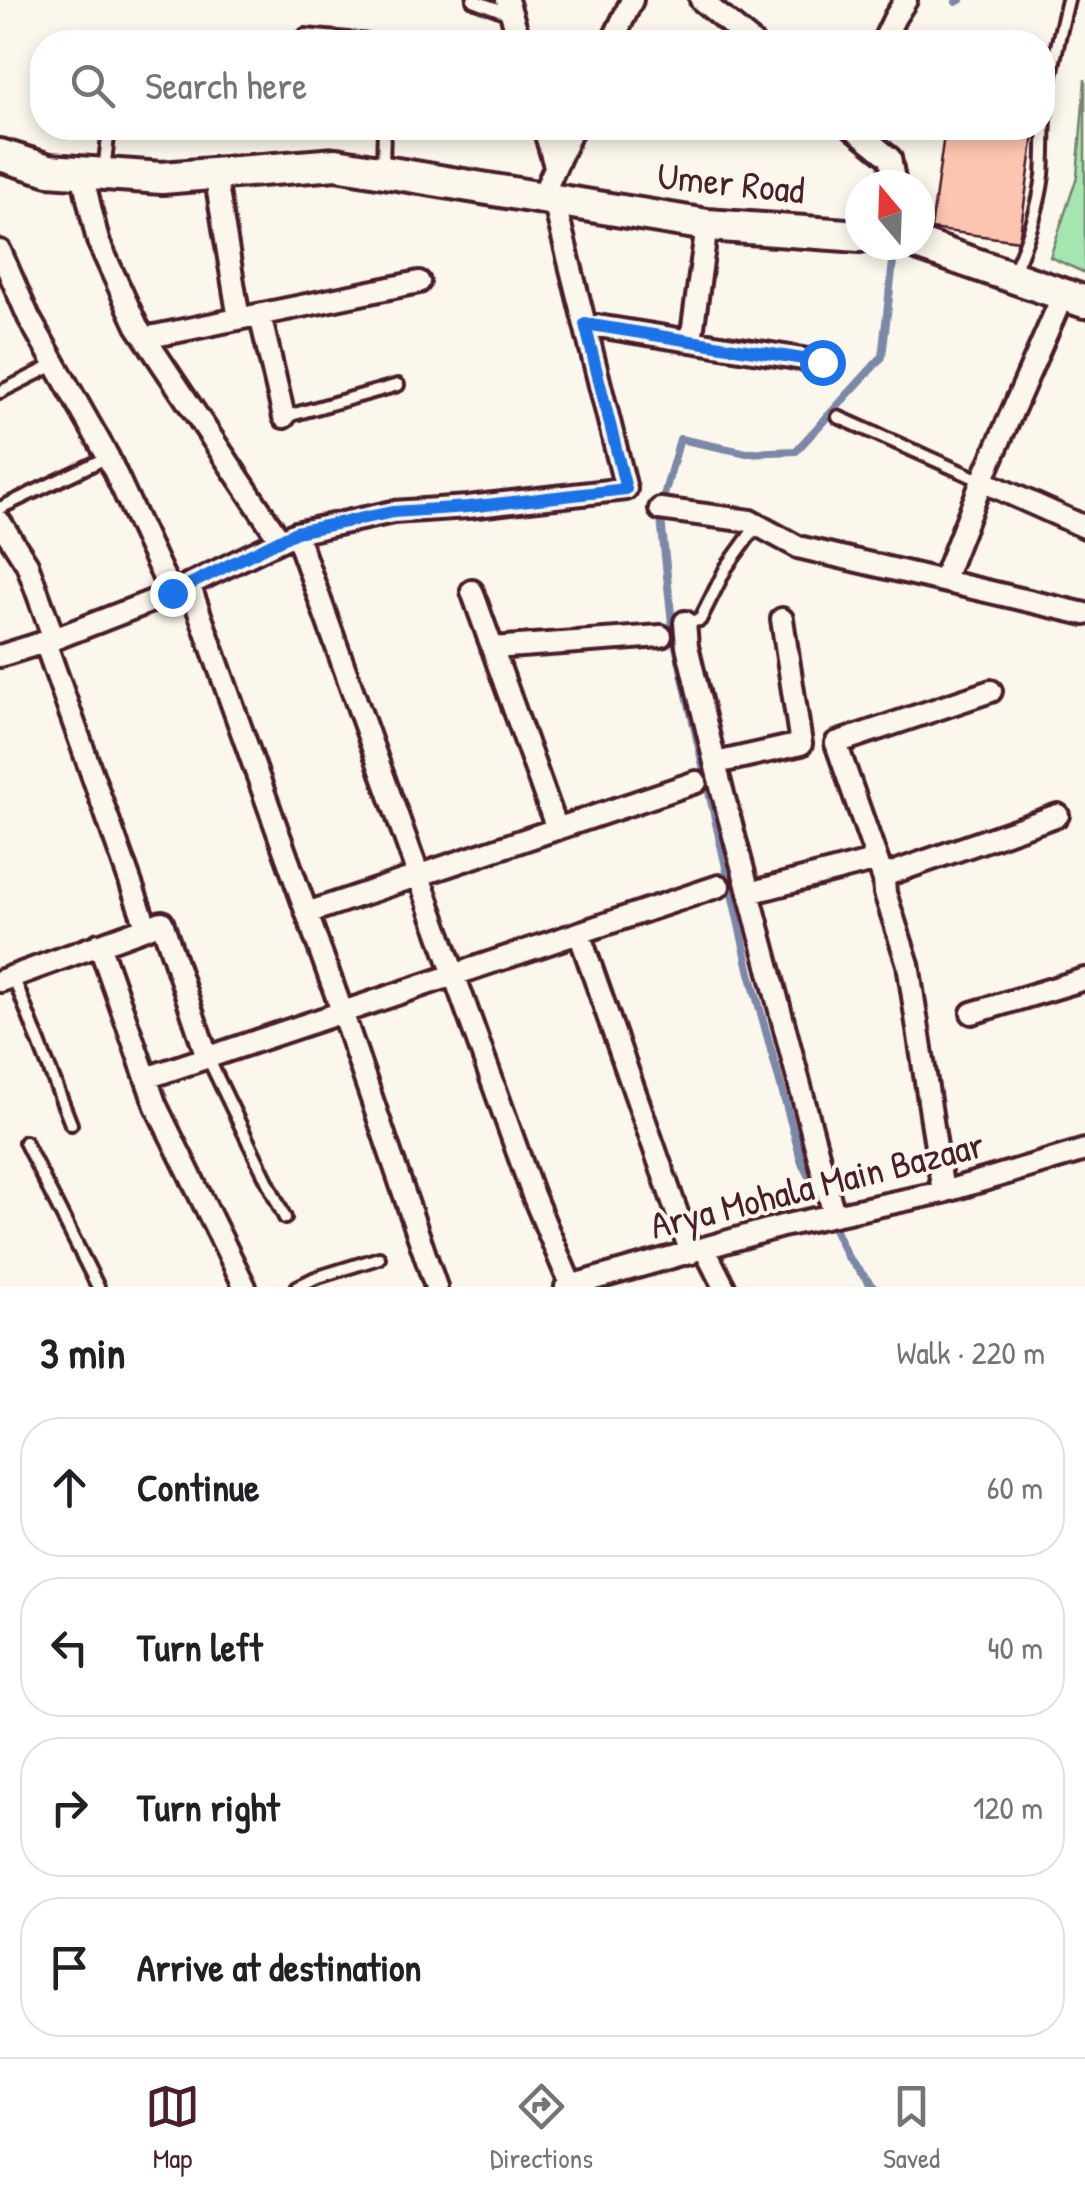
<!DOCTYPE html>
<html lang="en">
<head>
<meta charset="utf-8">
<style>
	body { margin:0; font-family:"Patrick Hand",sans-serif; background:#f2f2f2; color:#202124 }
	.compass { position:absolute; left:845px; top:170px; width:90px; height:90px; border-radius:50%; background:#fff; box-shadow:0 5px 15px #0003; rotate:341deg }
	.stop { position:absolute; width:30px; height:30px; margin:-22px; border:8px solid #1a73e8; border-radius:50%; background:#fff }
	.stop.end { background:#1a73e8; border-color:#fff; box-shadow:0 2px 10px #0008 }
	.list { margin:0; padding:0; list-style:none }
	h2 { display:flex; justify-content:space-between; align-items:center; height:130px; margin:0; padding:0 40px; font-size:42px }
	h2 small { font-size:32px; font-weight:400; color:#757577 }
	.list li { display:grid; grid-template-columns:65px 1fr auto; gap:30px; align-items:center; box-sizing:border-box; height:140px; margin:0 20px 20px; padding:0 20px; border:2px solid #e0e0e0; border-radius:40px }
	.list b { display:block; font-size:38px; white-space:nowrap }
	.list em { font-size:32px; font-style:normal; color:#757577 }
	.icon { flex:none; width:55px; height:55px; fill:none; stroke:currentColor; stroke-width:2; stroke-linecap:round; stroke-linejoin:round }
	.map { position:relative; flex:none; width:1085px; height:1287px; overflow:hidden }
	.search { position:absolute; background:#fff; box-shadow:0 5px 15px #0003; left:30px; right:30px; top:30px; height:110px; display:flex; align-items:center; gap:25px; box-sizing:border-box; padding:0 35px; border-radius:40px; color:#757577; font-size:38px }
	.sheet { height:770px; background:#fff }
	nav { display:flex; justify-content:space-around; align-items:center; box-sizing:border-box; height:140px; border-top:2px solid #e0e0e0; background:#fff; font-size:28px; color:#757577 }
	nav a { display:grid; justify-items:center; gap:5px }
	nav .on { color:#4a1f2b }
	.map>svg:first-child { display:block }
	.green { fill:#a3e6b0; stroke:#76826e; stroke-width:2.5 }
	.lines { fill:none; stroke-linecap:round; stroke-linejoin:round }
	.stream { stroke:#7b88a7; stroke-width:8 }
	.building { fill:#fcc5b0; stroke:#4a1f2b; stroke-width:2.5 }
	.lane-casing { stroke:#4a1f2b; stroke-width:18 }
	.street-casing { stroke:#4a1f2b; stroke-width:28 }
	.secondary-casing { stroke:#4a1f2b; stroke-width:38 }
	.lane { stroke:#fbf7ec; stroke-width:10 }
	.street { stroke:#fbf7ec; stroke-width:20 }
	.secondary { stroke:#fbf7ec; stroke-width:30 }
	.route { stroke:#1a73e8; stroke-width:12 }
	.labels { text-anchor:middle; stroke-width:8; stroke-linejoin:round; paint-order:stroke }
	.street-label { font-size:38px; fill:#4a1f2b; stroke:#fbf7ec }
</style>
</head>
<body>
<div class="map">
<svg width="1085" height="1287" viewBox="0 0 1085 1287">
	<rect width="100%" height="100%" fill="#fbf7ec"/>
	<filter id="ink" filterUnits="userSpaceOnUse"><feTurbulence type="fractalNoise" baseFrequency=".01" numOctaves="2"/><feDisplacementMap in="SourceGraphic" scale="20" xChannelSelector="R" yChannelSelector="G"/><feConvolveMatrix kernelMatrix="1 2 1 2 8 2 1 2 1" color-interpolation-filters="sRGB"/></filter>
	<g filter="url(#ink)">
		<!-- green -->
		<path class="green" d="M 1085,79 L 1085,273 L 1050,257 L 1077,177 Z"/>
		<g class="lines">
			<!-- stream -->
			<path class="stream" d="M 956,2 L 960,0
				M 822,1203 L 802,1163 L 750,973 L 673,633 L 660,509 L 680,439 L 747,453 L 796,451 L 882,357 L 895,245
				M 830,1220 L 847,1256 L 873,1287"/>
		</g>
		<!-- building -->
		<path class="building" d="M 945,128 L 1035,128 L 1019,241 L 931,229 Z"/>
		<g class="lines">
			<defs>
				<path id="lane" d="M 473,0 L 510,14
					M 305,35 L 381,42
					M 383,166 L 384,128
					M 104,171 L 109,128
					M 1014,271 C 1027,242 1039,208 1043,175 C 1045,150 1043,124 1047,98 C 1052,65 1060,33 1068,0
					M 0,392 L 56,364
					M 284,417 L 398,385
					M 838,417 L 982,481
					M 0,508 L 108,457
					M 685,622 L 700,620 L 726,568 L 757,525
					M 13,976 L 71,1124
					M 208,1058 L 285,1218
					M 25,1142 L 98,1287
					M 297,1287 L 315,1278 L 379,1258"/>
				<path id="street" d="M 507,0 L 520,42
					M 701,0 L 752,42
					M 612,42 L 632,0
					M 883,42 L 895,17 L 906,0
					M 544,128 L 555,166
					M 853,128 L 890,158 L 895,185
					M 82,173 L 98,241 L 137,326 L 280,540
					M 215,173 L 239,319
					M 541,199 L 573,128
					M 0,251 L 29,318 L 108,457 L 171,593
					M 260,315 L 284,417
					M 585,324 L 821,362
					M 145,338 L 419,282
					M 691,341 L 707,225
					M 982,481 L 1085,527
					M 660,509 L 750,521 L 798,547 L 943,581 L 982,481 L 1063,295
					M 0,522 L 27,564 L 54,639
					M 296,533 L 533,1195 L 571,1286
					M 943,581 L 1085,614
					M 189,584 L 338,1000 L 436,1287
					M 472,591 L 557,829
					M 685,622 L 687,646 L 718,775 L 834,1215
					M 45,642 L 146,926 L 141,928
					M 492,648 L 661,636
					M 0,656 L 54,639 L 165,596 L 296,533 L 393,512 L 468,507 L 626,489 L 554,201
					M 716,763 L 801,744 L 782,619
					M 884,880 L 836,743 L 991,691
					M 749,893 L 877,860
					M 307,913 L 696,782
					M 579,933 L 691,1253
					M 99,944 L 156,1106 L 245,1287
					M 0,981 L 162,922 L 207,1057
					M 972,1013 L 1085,979
					M 146,1078 L 719,886
					M 943,1192 L 908,964 L 885,893 L 884,880 L 889,874 L 1058,815
					M 704,1248 L 724,1287
					M 566,1287 L 782,1226 L 943,1192 L 1085,1150"/>
				<path id="secondary" d="M 0,155 L 49,170 L 162,178 L 336,164 L 707,225 L 860,236
					M 920,245 L 1085,302"/>
			</defs>
			<!-- lane casing -->
			<use href="#lane" class="lane-casing"/>
			<!-- street casing -->
			<use href="#street" class="street-casing"/>
			<!-- secondary casing -->
			<use href="#secondary" class="secondary-casing"/>
			<!-- lane -->
			<use href="#lane" class="lane"/>
			<!-- street -->
			<use href="#street" class="street"/>
			<!-- secondary -->
			<use href="#secondary" class="secondary"/>
		</g>
	</g>
	<g class="lines" filter="url(#ink)">
		<!-- route -->
		<path class="route" d="M 172,593 L 296,532 L 393,512 L 468,507 L 626,489 L 585,324 L 822,362"/>
	</g>
	<g class="labels">
		<!-- street labels -->
		<g class="street-label">
			<text transform="translate(731 183) rotate(6)" y="13">Umer Road</text>
			<text transform="translate(817 1185) rotate(-14)" y="13">Arya Mohala Main Bazaar</text>
		</g>
	</g>
</svg>
<svg class="compass" viewBox="-18 -18 36 36"><path d="M0-13l5 13h-10z" fill="#e53935"/><path d="M0 13l5-13h-10z" fill="#757577"/></svg>
<div class="stop" style="left:822px;top:362px"></div>
<div class="stop end" style="left:172px;top:593px"></div>
<div class="search"><svg class="icon" aria-label="search" viewBox="0 0 24 24"><circle cx="10" cy="10" r="6"/><path d="M15 15l6 6"/></svg>Search here</div>
</div>
<section class="sheet">
<h2>3 min<small>Walk · 220 m</small></h2>
<ul class="list">
<li><svg class="icon" aria-label="ahead" viewBox="0 0 24 24"><path d="M12 20V5M6 11l6-6 6 6"/></svg><div><b>Continue</b></div><em>60 m</em></li>
<li><svg class="icon" aria-label="left" viewBox="0 0 24 24"><path d="M17 20v-9H6M10 6l-5 5 5 5"/></svg><div><b>Turn left</b></div><em>40 m</em></li>
<li><svg class="icon" aria-label="right" viewBox="0 0 24 24"><path d="M7 20v-9h11M14 6l5 5-5 5"/></svg><div><b>Turn right</b></div><em>120 m</em></li>
<li><svg class="icon" aria-label="arrive" viewBox="0 0 24 24"><path d="M6 21V4h12l-3 4 3 4H6"/></svg><div><b>Arrive at destination</b></div></li>
</ul>
</section>
<nav>
<a class="on"><svg class="icon" aria-label="map" viewBox="0 0 24 24"><path d="M3 6l6-2 6 2 6-2v14l-6 2-6-2-6 2zM9 4v14M15 6v14"/></svg>Map</a>
<a><svg class="icon" aria-label="directions" viewBox="0 0 24 24"><path d="M12 3l9 9-9 9-9-9zM9 14v-3h6M13 9l2 2-2 2"/></svg>Directions</a>
<a><svg class="icon" aria-label="saved" viewBox="0 0 24 24"><path d="M7 4h10v16l-5-4-5 4z"/></svg>Saved</a>
</nav>
</body>
</html>
